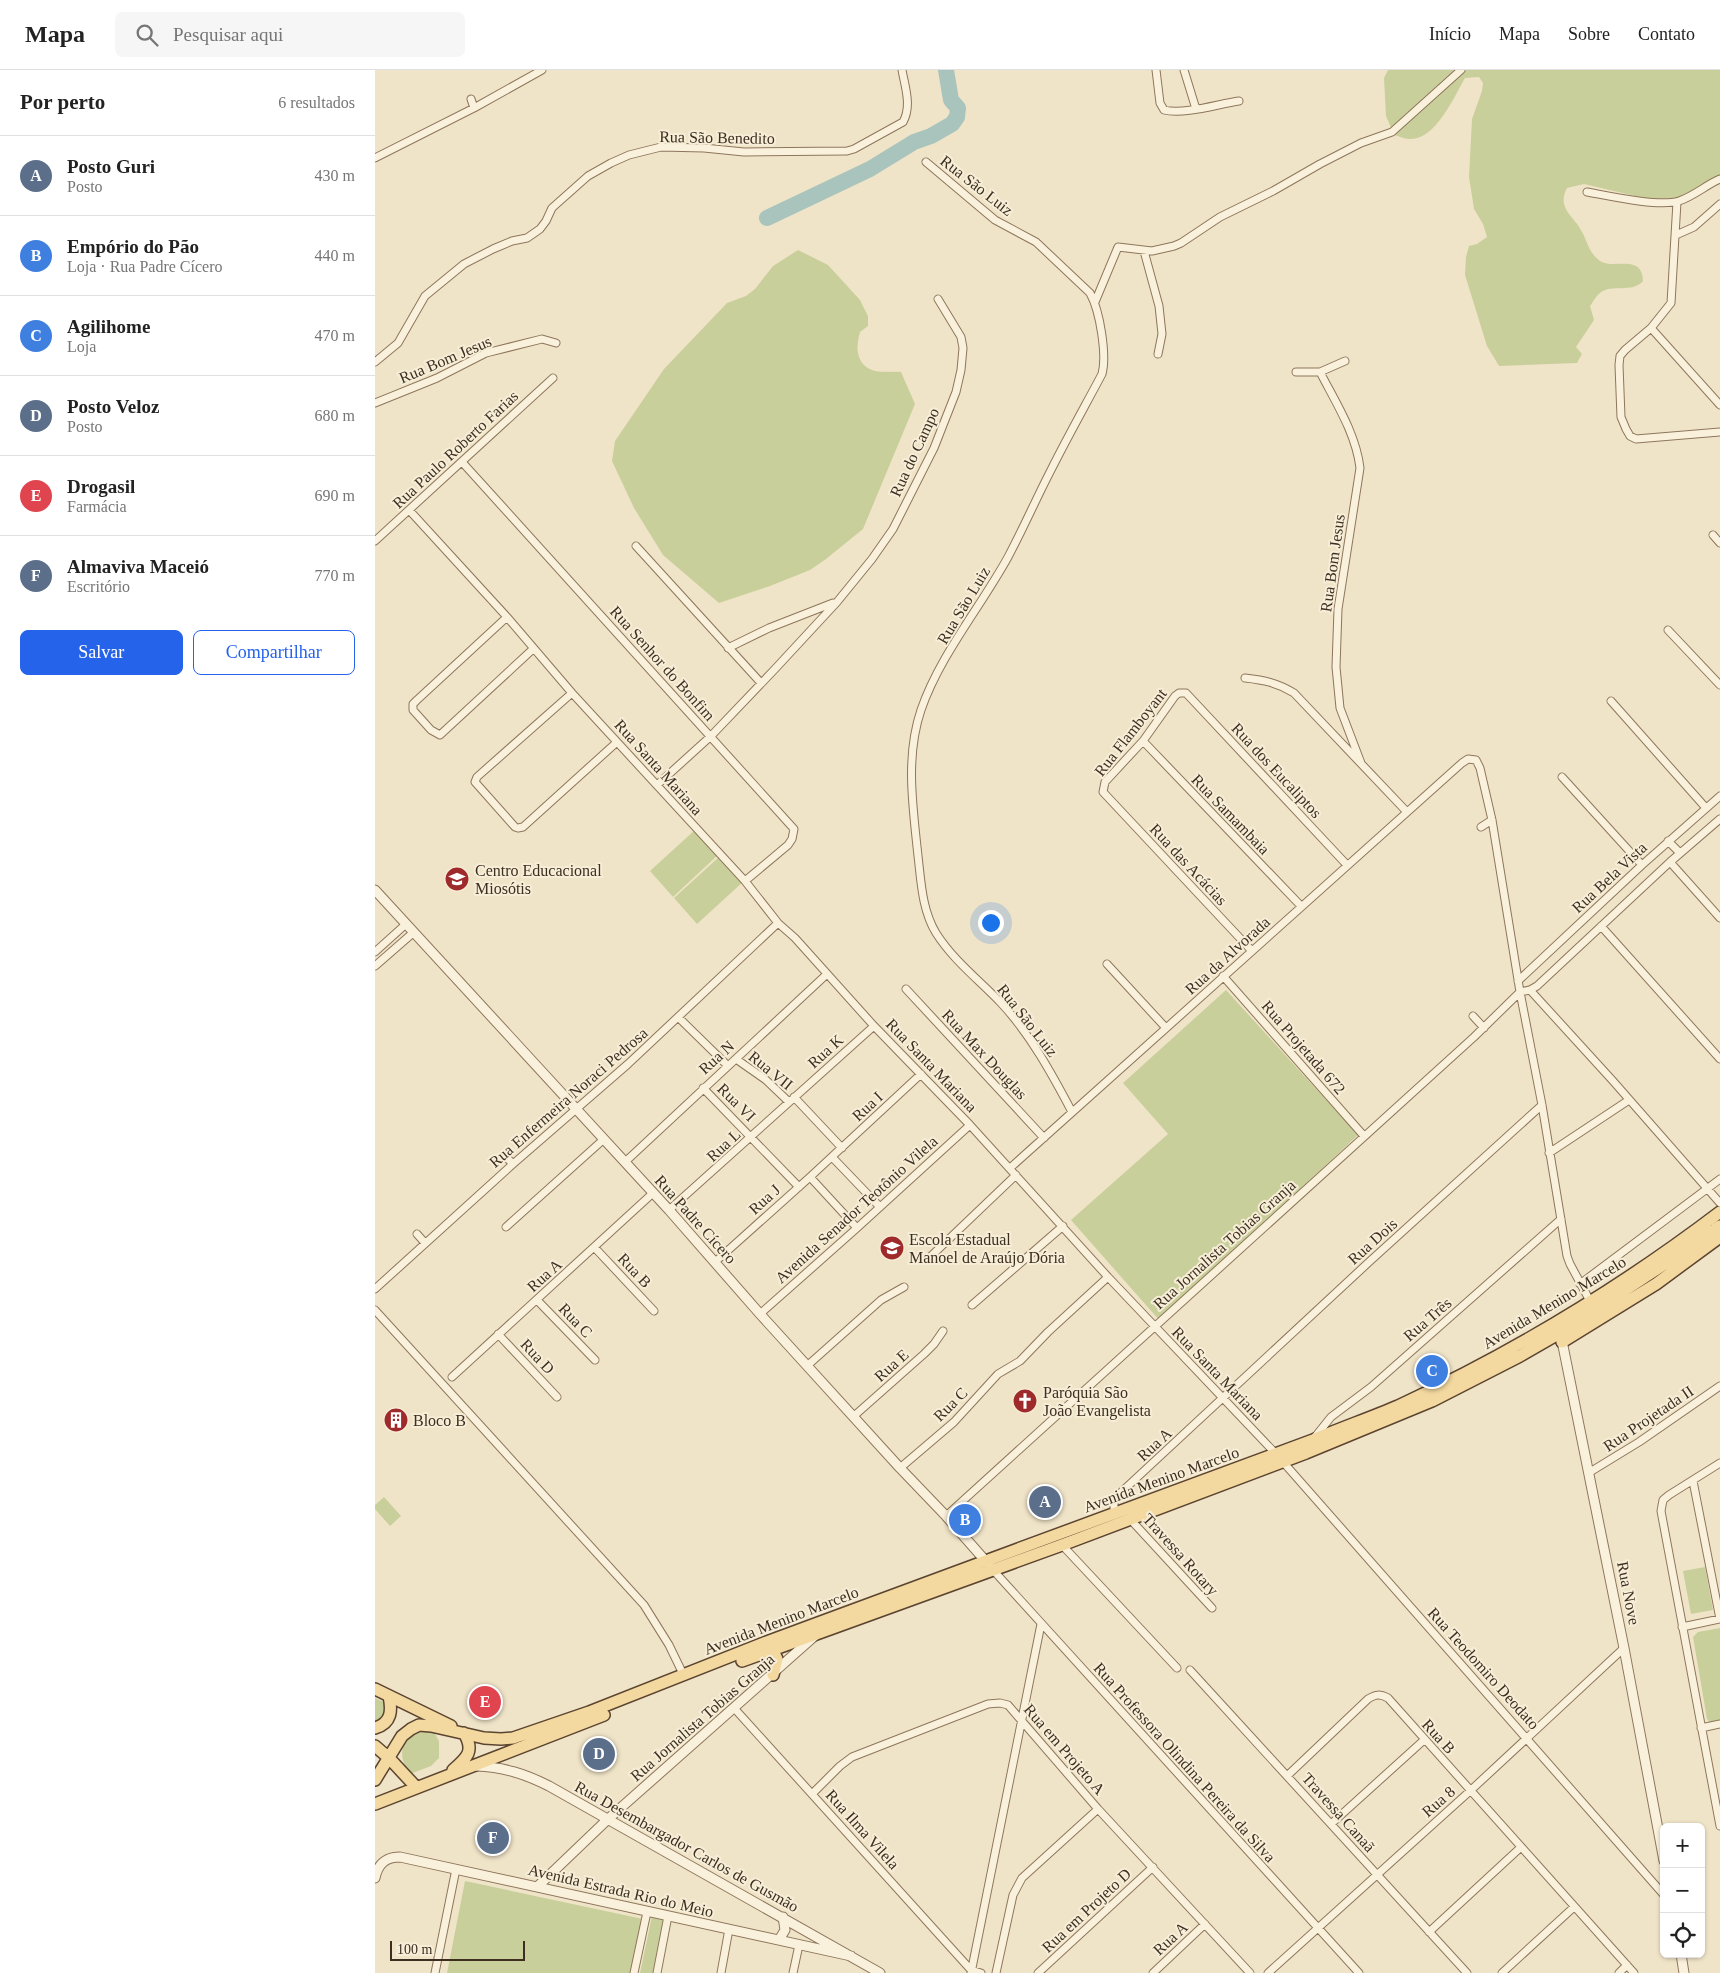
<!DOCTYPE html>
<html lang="pt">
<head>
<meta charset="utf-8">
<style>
	body { margin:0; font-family:Georgia,serif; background:#f6f6f6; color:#222 }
	.controls { position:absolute; right:15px; bottom:15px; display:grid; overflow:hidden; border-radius:8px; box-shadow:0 1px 4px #0004 }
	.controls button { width:45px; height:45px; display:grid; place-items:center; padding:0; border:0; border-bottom:1px solid #e0e0e0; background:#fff; color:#222; font:25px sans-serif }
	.scale { position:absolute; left:15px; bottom:12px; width:135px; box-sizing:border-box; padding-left:5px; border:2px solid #3d2e20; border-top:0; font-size:14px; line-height:18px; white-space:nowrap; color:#3d2e20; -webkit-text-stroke:4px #f7eed8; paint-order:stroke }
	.you { position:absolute; left:615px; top:852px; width:18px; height:18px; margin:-12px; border:4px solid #fff; border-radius:50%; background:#1a73e8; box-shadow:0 0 0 8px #1a73e833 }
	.badge { display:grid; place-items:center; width:32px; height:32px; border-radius:50%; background:#2563eb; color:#fff; font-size:16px; font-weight:700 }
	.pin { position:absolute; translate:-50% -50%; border:2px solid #fff; box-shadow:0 1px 5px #0006 }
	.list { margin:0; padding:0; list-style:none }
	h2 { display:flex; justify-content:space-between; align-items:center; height:65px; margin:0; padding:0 20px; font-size:21px }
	h2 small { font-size:16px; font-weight:400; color:#767676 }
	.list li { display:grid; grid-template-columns:32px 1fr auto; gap:15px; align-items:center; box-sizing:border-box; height:80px; padding:0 20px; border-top:1px solid #e0e0e0 }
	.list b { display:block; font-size:19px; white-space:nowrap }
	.list p { margin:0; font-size:16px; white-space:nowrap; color:#767676 }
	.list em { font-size:16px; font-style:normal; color:#767676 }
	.actions { display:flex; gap:10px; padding:15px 20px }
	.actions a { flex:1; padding:11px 0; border:1px solid #2563eb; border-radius:8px; text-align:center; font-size:18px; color:#2563eb }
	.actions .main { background:#2563eb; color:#fff }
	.icon { flex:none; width:28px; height:28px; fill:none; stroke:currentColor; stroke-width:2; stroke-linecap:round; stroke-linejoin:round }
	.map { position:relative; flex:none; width:1345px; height:1903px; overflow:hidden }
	header { display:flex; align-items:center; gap:30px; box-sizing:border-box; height:70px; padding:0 25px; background:#fff; border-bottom:1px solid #e0e0e0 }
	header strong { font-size:24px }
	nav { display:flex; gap:28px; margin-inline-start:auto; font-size:18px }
	.search { width:350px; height:45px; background:#f6f6f6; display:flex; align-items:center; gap:12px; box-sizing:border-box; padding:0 18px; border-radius:8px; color:#767676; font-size:19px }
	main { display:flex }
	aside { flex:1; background:#fff }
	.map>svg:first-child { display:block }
	.green { fill:#c9cf9b }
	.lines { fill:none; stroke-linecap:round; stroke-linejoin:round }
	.river { stroke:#a9c4bc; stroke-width:16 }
	.minor-casing { stroke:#8d765c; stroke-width:9 }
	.tertiary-casing { stroke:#8d765c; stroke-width:11 }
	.primary-casing { stroke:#5b4430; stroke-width:14 }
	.minor { stroke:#faf1dc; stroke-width:7 }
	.tertiary { stroke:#faf1dc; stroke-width:9 }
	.primary { stroke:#f3d9a0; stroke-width:11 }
	.labels { text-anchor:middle; stroke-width:4; stroke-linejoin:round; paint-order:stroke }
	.street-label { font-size:16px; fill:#3d2e20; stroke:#f7eed8 }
	.poi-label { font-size:16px; fill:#3d2e20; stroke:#f7eed8; text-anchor:start }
</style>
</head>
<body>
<header>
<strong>Mapa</strong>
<div class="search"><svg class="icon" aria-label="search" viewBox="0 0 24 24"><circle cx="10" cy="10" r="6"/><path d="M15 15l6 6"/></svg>Pesquisar aqui</div>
<nav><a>Início</a><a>Mapa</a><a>Sobre</a><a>Contato</a></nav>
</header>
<main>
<aside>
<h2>Por perto<small>6 resultados</small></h2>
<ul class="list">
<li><span class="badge" style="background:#5c6f8a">A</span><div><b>Posto Guri</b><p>Posto</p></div><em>430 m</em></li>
<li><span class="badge" style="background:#3f7fe0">B</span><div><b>Empório do Pão</b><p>Loja · Rua Padre Cícero</p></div><em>440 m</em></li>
<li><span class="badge" style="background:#3f7fe0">C</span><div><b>Agilihome</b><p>Loja</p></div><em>470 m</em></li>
<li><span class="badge" style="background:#5c6f8a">D</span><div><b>Posto Veloz</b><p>Posto</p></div><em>680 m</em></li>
<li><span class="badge" style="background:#e0444e">E</span><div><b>Drogasil</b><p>Farmácia</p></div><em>690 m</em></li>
<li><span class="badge" style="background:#5c6f8a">F</span><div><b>Almaviva Maceió</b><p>Escritório</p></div><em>770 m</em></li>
</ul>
<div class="actions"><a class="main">Salvar</a><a>Compartilhar</a></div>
</aside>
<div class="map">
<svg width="1345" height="1903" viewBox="0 0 1345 1903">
	<rect width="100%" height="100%" fill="#f0e4c8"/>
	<!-- green -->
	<path class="green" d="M 1013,0 L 1345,0 L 1345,108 L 1321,124 L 1299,128 L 1273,129 L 1209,114 L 1192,118 C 1181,139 1200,146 1207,162 C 1213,173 1214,183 1225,191 C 1239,200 1267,183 1268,211 C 1257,224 1237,213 1225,223 C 1221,226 1218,232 1215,236 L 1219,250 L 1201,277 L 1207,284 L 1202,293 L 1124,296 L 1112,276 L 1090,205 L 1091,187 L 1094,176 L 1102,174 L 1112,167 L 1108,154 L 1099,139 L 1094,107 L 1097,49 L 1107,21 L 1108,13 L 1104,7 L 1090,8 C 1079,27 1060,71 1034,69 C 1030,69 1024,66 1019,65 L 1011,46 L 1009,8 Z
		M 423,180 L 453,195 L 485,230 L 493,246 L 493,256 L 485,262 C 481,276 480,293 497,300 C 505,303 518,301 526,302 L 540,334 L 488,459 L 451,489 L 435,500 L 395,516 L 344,533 L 288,485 L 259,438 L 237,391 L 240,371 L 289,299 L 352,233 L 371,226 L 380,219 L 398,196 Z
		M 321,759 L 344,784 L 298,827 L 275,801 Z
		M 345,786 L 369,811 L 322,854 L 299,828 Z
		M 851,920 L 983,1065 L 785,1251 L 696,1150 L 793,1064 L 748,1013 Z
		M 9,1427 L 26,1446 L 15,1456 L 0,1439 L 0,1435 Z
		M 1330,1497 L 1338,1540 L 1316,1544 L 1308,1501 Z
		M 1345,1558 L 1345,1654 L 1336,1654 L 1332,1649 L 1318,1567 L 1323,1562 Z
		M 0,1628 L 9,1632 L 13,1643 L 0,1654 Z
		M 52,1661 L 60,1664 L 64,1671 L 64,1688 L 56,1696 L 35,1704 C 20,1685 27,1664 52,1661 Z
		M 90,1811 L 268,1849 L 257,1903 L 72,1903 Z
		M 277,1846 L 289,1849 L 278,1903 L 265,1903 Z"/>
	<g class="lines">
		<!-- river -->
		<path class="river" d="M 392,148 L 495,99 L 539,72 L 556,66 L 577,54 L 582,47 L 583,38 L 576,30 L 571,0"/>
		<defs>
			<path id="minor" d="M 781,0 L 785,33 L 789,40 C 809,45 843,34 864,31
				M 809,0 L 821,39
				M 96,29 L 99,38
				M 0,88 L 99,38 L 167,0
				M 551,92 L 620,150 L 661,172 L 715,223 C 725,241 732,285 727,304 C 710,336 692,368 676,400 C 661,429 648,459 633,487 C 605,538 565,585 546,640 C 530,687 538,738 543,786 C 546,811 547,840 561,863 C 578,890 604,910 626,933 C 655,964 677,1004 697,1042
				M 1212,122 C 1234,126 1283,137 1304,131 C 1319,126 1331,115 1345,109
				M 1302,132 L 1296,233 L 1276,258 L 1250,280 L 1245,286 L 1244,295 L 1246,347 L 1251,359 L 1255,366 L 1261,369 L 1345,362
				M 1301,165 L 1319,157 L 1345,134
				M 769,181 L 784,236 L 787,264 L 783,284
				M 720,232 L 743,177 L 777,181 L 799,176 L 806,173 L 845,147 L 898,121 L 945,94 L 986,73 L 1017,62 L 1086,0
				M 1276,258 L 1345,335
				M 0,292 L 23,273 L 50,226 L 89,194 L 118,179 L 137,171 L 152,168 L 165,159 L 171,151 L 177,138 L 213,106 L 236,93 L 254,85 L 286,77 L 329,78 L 369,82 L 472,81 L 479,79 L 528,52 C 537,36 530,17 527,0
				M 921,302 L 945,302 C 961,333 981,364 985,398 L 963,539 L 961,597 L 965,638 L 986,693
				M 945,302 L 970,291
				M 0,333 L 62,308 L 111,283 L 167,269 L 181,273
				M 87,392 L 419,759 L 417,769 L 413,775 L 370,811
				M 34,440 L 132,547 L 197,623 L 370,811 L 403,853 L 420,868 L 499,956 L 595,1055 L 733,1207 L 901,1384 L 1289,1825
				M 1338,465 L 1345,473
				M 0,471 L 178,308
				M 261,476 L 386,613
				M 132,547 L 42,630 L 38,634 L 38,640 L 56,660 L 65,665 L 158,579
				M 1293,560 L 1345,615
				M 353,578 L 394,558 L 458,533
				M 870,608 C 889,610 903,613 919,623 L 1032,742
				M 197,623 L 102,707 L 100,712 L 140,757 L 143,758 L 148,757 L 242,672
				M 1236,631 L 1331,738
				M 768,671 L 926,836
				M 1187,707 L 1267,795
				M 282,715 L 336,666 L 399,600 L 462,532 L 497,489 L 518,459 L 559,378 L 581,322 L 586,300 L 588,278 L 586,267 L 563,229
				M 1106,757 L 1117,750
				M 1293,771 L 1305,783
				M 1295,792 L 1345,848
				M 1226,856 L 1345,989
				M 877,881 L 728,722 L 730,712 L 768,671 L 800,626 L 804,623 L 811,623 L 972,795
				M 0,882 L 31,854
				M 732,894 L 791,958
				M 0,896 L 39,862
				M 848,906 L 989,1066
				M 1143,911 L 1267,795 L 1345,726
				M 531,919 L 669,1068
				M 1155,920 L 1162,916 L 1295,792 L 1345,749
				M 1145,922 L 1155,920 L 1238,1011 L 1345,1133
				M 1098,946 L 1109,958
				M 303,947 L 353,996
				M 361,989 L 391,1010 L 414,1032
				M 328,1018 L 424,1117
				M 419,1027 L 467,1078
				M 1174,1083 L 1254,1030
				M 131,1087 L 138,1094
				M 457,1087 L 505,1137
				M 250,1092 L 452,904
				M 635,1098 L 1087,693 L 1093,689 L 1101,690 L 1105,698 L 1117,750 L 1145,922 L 1167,1035 L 1192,1186 L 1195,1194 L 1215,1231
				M 435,1107 L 482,1158
				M 294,1140 L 499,956
				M 131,1157 L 229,1069
				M 42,1164 L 50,1173
				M 220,1178 L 279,1241
				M 553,1189 L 641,1105
				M 340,1192 L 435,1107 L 546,1004
				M 1205,1214 L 1345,1109
				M 0,1219 L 138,1094 L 253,994 L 403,853
				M 162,1230 L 220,1290
				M 597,1235 L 688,1156
				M 0,1240 L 269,1535 L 294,1575 L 309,1606
				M 385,1244 L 482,1158 L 595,1055
				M 123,1264 L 182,1327
				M 433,1295 L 506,1230 L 529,1217
				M 77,1307 L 278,1123
				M 479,1346 L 549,1284 L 559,1274 L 568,1261
				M 940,1367 L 956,1347 L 996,1317 L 1186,1149
				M 1345,1393 L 1294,1425 L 1288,1430 L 1286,1441 L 1345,1756
				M 525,1398 L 579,1352 L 623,1304 L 645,1291 L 673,1262 L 733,1207
				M 1215,1402 L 1264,1372 L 1345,1316
				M 1318,1411 L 1345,1549
				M 739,1445 L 739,1432 L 741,1427 L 994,1192 L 1167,1035
				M 571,1446 L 1099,967 L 1145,922
				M 755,1449 L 837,1538
				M 687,1475 L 802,1598
				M 618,1500 L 984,1903
				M 1307,1557 L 1345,1549
				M 815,1600 L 1092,1903
				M 359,1638 L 596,1900 L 606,1903
				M 1326,1658 L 1345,1654
				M 912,1706 L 993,1629 C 1001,1624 1005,1624 1013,1628 L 1259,1903
				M 438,1723 L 465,1696 L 477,1687 L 613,1634 L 625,1633 L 633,1635 L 723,1739 L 875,1903
				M 956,1754 L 1049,1670
				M 1054,1862 L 1145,1778
				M 60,1903 L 81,1799
				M 259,1903 L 272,1842
				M 282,1903 L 293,1846
				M 346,1903 L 354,1859
				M 418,1903 L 424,1875
				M 596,1903 L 666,1554
				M 621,1903 L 638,1825 L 647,1808 L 723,1739
				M 663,1903 L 778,1797
				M 778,1903 L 830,1854
				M 893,1903 L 1095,1721 L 1249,1578
				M 1127,1903 L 1199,1837
				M 1244,1903 L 1252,1895"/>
			<path id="tertiary" d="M 0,820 L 294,1140 L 385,1244 L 525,1398 L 571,1446 L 615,1496
				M 1186,1266 L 1249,1578 L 1289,1791
				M 101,1696 C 129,1697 150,1704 174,1716 L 505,1903
				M 0,1808 C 3,1794 10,1787 25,1787 L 476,1886
				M 162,1817 L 232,1750 L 442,1564
				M 404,1870 L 410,1860 L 408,1847
				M 1306,1884 L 1309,1903"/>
			<path id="primary" d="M 1187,1272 L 1281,1214 L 1345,1167
				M 395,1574 L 402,1589 L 398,1605
				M 367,1591 L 687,1475 L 931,1383 L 1057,1331 L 1145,1286 L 1185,1263 L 1314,1178 L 1345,1156
				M 0,1619 L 76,1656
				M 0,1658 C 17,1653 17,1640 14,1626
				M 0,1676 L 14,1688 L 41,1717
				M 78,1700 C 92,1688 100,1681 89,1663
				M 0,1710 L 27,1666 L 36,1659 L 44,1655 L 56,1656 L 109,1668 L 126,1669 L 138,1668 L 214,1642 L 394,1571 L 938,1370 C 966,1358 995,1348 1023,1336 C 1137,1283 1245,1218 1345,1142
				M 0,1734 L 229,1645"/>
		</defs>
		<!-- minor casing -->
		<use href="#minor" class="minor-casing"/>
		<!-- tertiary casing -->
		<use href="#tertiary" class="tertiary-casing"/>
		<!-- primary casing -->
		<use href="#primary" class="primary-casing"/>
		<!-- minor -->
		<use href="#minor" class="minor"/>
		<!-- tertiary -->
		<use href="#tertiary" class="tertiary"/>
		<!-- primary -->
		<use href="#primary" class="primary"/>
	</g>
	<!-- icons -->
	<defs>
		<symbol id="school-disc" viewBox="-11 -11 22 22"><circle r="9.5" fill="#9e2a2b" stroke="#f7eed8"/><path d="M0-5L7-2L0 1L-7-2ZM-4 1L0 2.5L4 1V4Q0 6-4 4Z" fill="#fff"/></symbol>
		<symbol id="church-disc" viewBox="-11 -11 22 22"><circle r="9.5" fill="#9e2a2b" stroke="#f7eed8"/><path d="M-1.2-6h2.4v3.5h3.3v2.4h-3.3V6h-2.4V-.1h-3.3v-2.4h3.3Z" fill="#fff"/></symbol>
		<symbol id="building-disc" viewBox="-11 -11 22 22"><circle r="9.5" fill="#9e2a2b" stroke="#f7eed8"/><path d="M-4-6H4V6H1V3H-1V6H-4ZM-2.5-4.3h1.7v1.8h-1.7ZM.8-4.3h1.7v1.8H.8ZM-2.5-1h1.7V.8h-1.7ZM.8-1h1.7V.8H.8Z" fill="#fff"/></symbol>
	</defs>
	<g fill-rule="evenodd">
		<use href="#school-disc" x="68" y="795" width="28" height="28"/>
		<use href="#school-disc" x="503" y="1164" width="28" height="28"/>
		<use href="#church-disc" x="636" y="1317" width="28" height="28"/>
		<use href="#building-disc" x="7" y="1336" width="28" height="28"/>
	</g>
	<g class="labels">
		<!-- street labels -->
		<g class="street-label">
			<text transform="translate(342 67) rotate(1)" y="6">Rua São Benedito</text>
			<text transform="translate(602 115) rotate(38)" y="6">Rua São Luiz</text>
			<text transform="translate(70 289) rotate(-23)" y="6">Rua Bom Jesus</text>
			<text transform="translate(80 379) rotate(-43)" y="6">Rua Paulo Roberto Farias</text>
			<text transform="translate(539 382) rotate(-65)" y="6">Rua do Campo</text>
			<text transform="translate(957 493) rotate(-82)" y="6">Rua Bom Jesus</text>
			<text transform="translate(588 535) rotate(-59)" y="6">Rua São Luiz</text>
			<text transform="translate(288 593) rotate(48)" y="6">Rua Senhor do Bonfim</text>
			<text transform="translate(755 662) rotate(-52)" y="6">Rua Flamboyant</text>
			<text transform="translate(284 697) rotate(48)" y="6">Rua Santa Mariana</text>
			<text transform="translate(902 700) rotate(47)" y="6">Rua dos Eucaliptos</text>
			<text transform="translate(856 744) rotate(46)" y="6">Rua Samambaia</text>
			<text transform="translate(814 794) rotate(47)" y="6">Rua das Acácias</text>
			<text transform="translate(1234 807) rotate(-43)" y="6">Rua Bela Vista</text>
			<text transform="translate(852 885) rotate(-42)" y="6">Rua da Alvorada</text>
			<text transform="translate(653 950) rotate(52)" y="6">Rua São Luiz</text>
			<text transform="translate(929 977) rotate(49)" y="6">Rua Projetada 672</text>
			<text transform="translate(450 981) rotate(-42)" y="6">Rua K</text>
			<text transform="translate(610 984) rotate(47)" y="6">Rua Max Douglas</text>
			<text transform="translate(341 987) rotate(-42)" y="6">Rua N</text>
			<text transform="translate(557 995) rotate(46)" y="6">Rua Santa Mariana</text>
			<text transform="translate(396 1000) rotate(39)" y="6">Rua VII</text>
			<text transform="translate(193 1027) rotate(-41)" y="6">Rua Enfermeira Noraci Pedrosa</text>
			<text transform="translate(362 1032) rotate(45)" y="6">Rua VI</text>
			<text transform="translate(492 1036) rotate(-43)" y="6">Rua I</text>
			<text transform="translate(348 1075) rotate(-43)" y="6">Rua L</text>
			<text transform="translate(389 1129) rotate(-42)" y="6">Rua J</text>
			<text transform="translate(481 1139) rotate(-42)" y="6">Avenida Senador Teotônio Vilela</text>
			<text transform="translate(321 1149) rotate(48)" y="6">Rua Padre Cícero</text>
			<text transform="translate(997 1171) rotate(-42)" y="6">Rua Dois</text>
			<text transform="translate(849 1174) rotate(-42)" y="6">Rua Jornalista Tobias Granja</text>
			<text transform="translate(260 1200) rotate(47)" y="6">Rua B</text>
			<text transform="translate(169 1205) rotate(-42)" y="6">Rua A</text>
			<text transform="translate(1179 1232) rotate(-31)" y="6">Avenida Menino Marcelo</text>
			<text transform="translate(1052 1249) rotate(-41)" y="6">Rua Três</text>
			<text transform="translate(201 1250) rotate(46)" y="6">Rua C</text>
			<text transform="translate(163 1286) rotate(47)" y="6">Rua D</text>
			<text transform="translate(516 1295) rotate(-42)" y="6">Rua E</text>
			<text transform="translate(843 1303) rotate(46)" y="6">Rua Santa Mariana</text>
			<text transform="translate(575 1334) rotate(-45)" y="6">Rua C</text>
			<text transform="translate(1273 1348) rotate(-34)" y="6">Rua Projetada II</text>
			<text transform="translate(779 1374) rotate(-43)" y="6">Rua A</text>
			<text transform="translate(786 1409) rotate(-20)" y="6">Avenida Menino Marcelo</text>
			<text transform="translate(806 1484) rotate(48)" y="6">Travessa Rotary</text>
			<text transform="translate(1254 1523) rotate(79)" y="6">Rua Nove</text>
			<text transform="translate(406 1550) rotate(-21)" y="6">Avenida Menino Marcelo</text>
			<text transform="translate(1109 1598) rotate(48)" y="6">Rua Teodomiro Deodato</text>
			<text transform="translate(327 1647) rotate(-41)" y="6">Rua Jornalista Tobias Granja</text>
			<text transform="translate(1064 1666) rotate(48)" y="6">Rua B</text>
			<text transform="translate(690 1679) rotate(49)" y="6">Rua em Projeto A</text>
			<text transform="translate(810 1692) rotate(48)" y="6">Rua Professora Olindina Pereira da Silva</text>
			<text transform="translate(1063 1731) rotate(-41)" y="6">Rua 8</text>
			<text transform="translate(964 1742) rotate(48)" y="6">Travessa Canaã</text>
			<text transform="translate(488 1759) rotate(48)" y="6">Rua Ilma Vilela</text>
			<text transform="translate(312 1776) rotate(29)" y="6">Rua Desembargador Carlos de Gusmão</text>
			<text transform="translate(246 1820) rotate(13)" y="6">Avenida Estrada Rio do Meio</text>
			<text transform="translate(711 1840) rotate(-43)" y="6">Rua em Projeto D</text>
			<text transform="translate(795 1868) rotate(-43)" y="6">Rua A</text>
		</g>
		<!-- poi labels -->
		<g class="poi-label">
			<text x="100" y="806">Centro Educacional<tspan x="100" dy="18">Miosótis</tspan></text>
			<text x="534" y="1175">Escola Estadual<tspan x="534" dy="18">Manoel de Araújo Dória</tspan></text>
			<text x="668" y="1328">Paróquia São<tspan x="668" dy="18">João Evangelista</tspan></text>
			<text x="38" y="1356">Bloco B</text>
		</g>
	</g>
</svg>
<div class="controls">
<button>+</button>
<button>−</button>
<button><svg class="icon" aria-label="locate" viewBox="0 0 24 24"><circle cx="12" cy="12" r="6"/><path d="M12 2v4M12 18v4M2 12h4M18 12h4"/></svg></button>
</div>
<div class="scale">100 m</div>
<div class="you"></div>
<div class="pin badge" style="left:670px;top:1432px;background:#5c6f8a">A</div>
<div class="pin badge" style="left:590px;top:1450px;background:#3f7fe0">B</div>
<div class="pin badge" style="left:1057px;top:1301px;background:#3f7fe0">C</div>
<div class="pin badge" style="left:224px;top:1684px;background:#5c6f8a">D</div>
<div class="pin badge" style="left:110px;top:1632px;background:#e0444e">E</div>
<div class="pin badge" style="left:118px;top:1768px;background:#5c6f8a">F</div>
</div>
</main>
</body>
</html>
